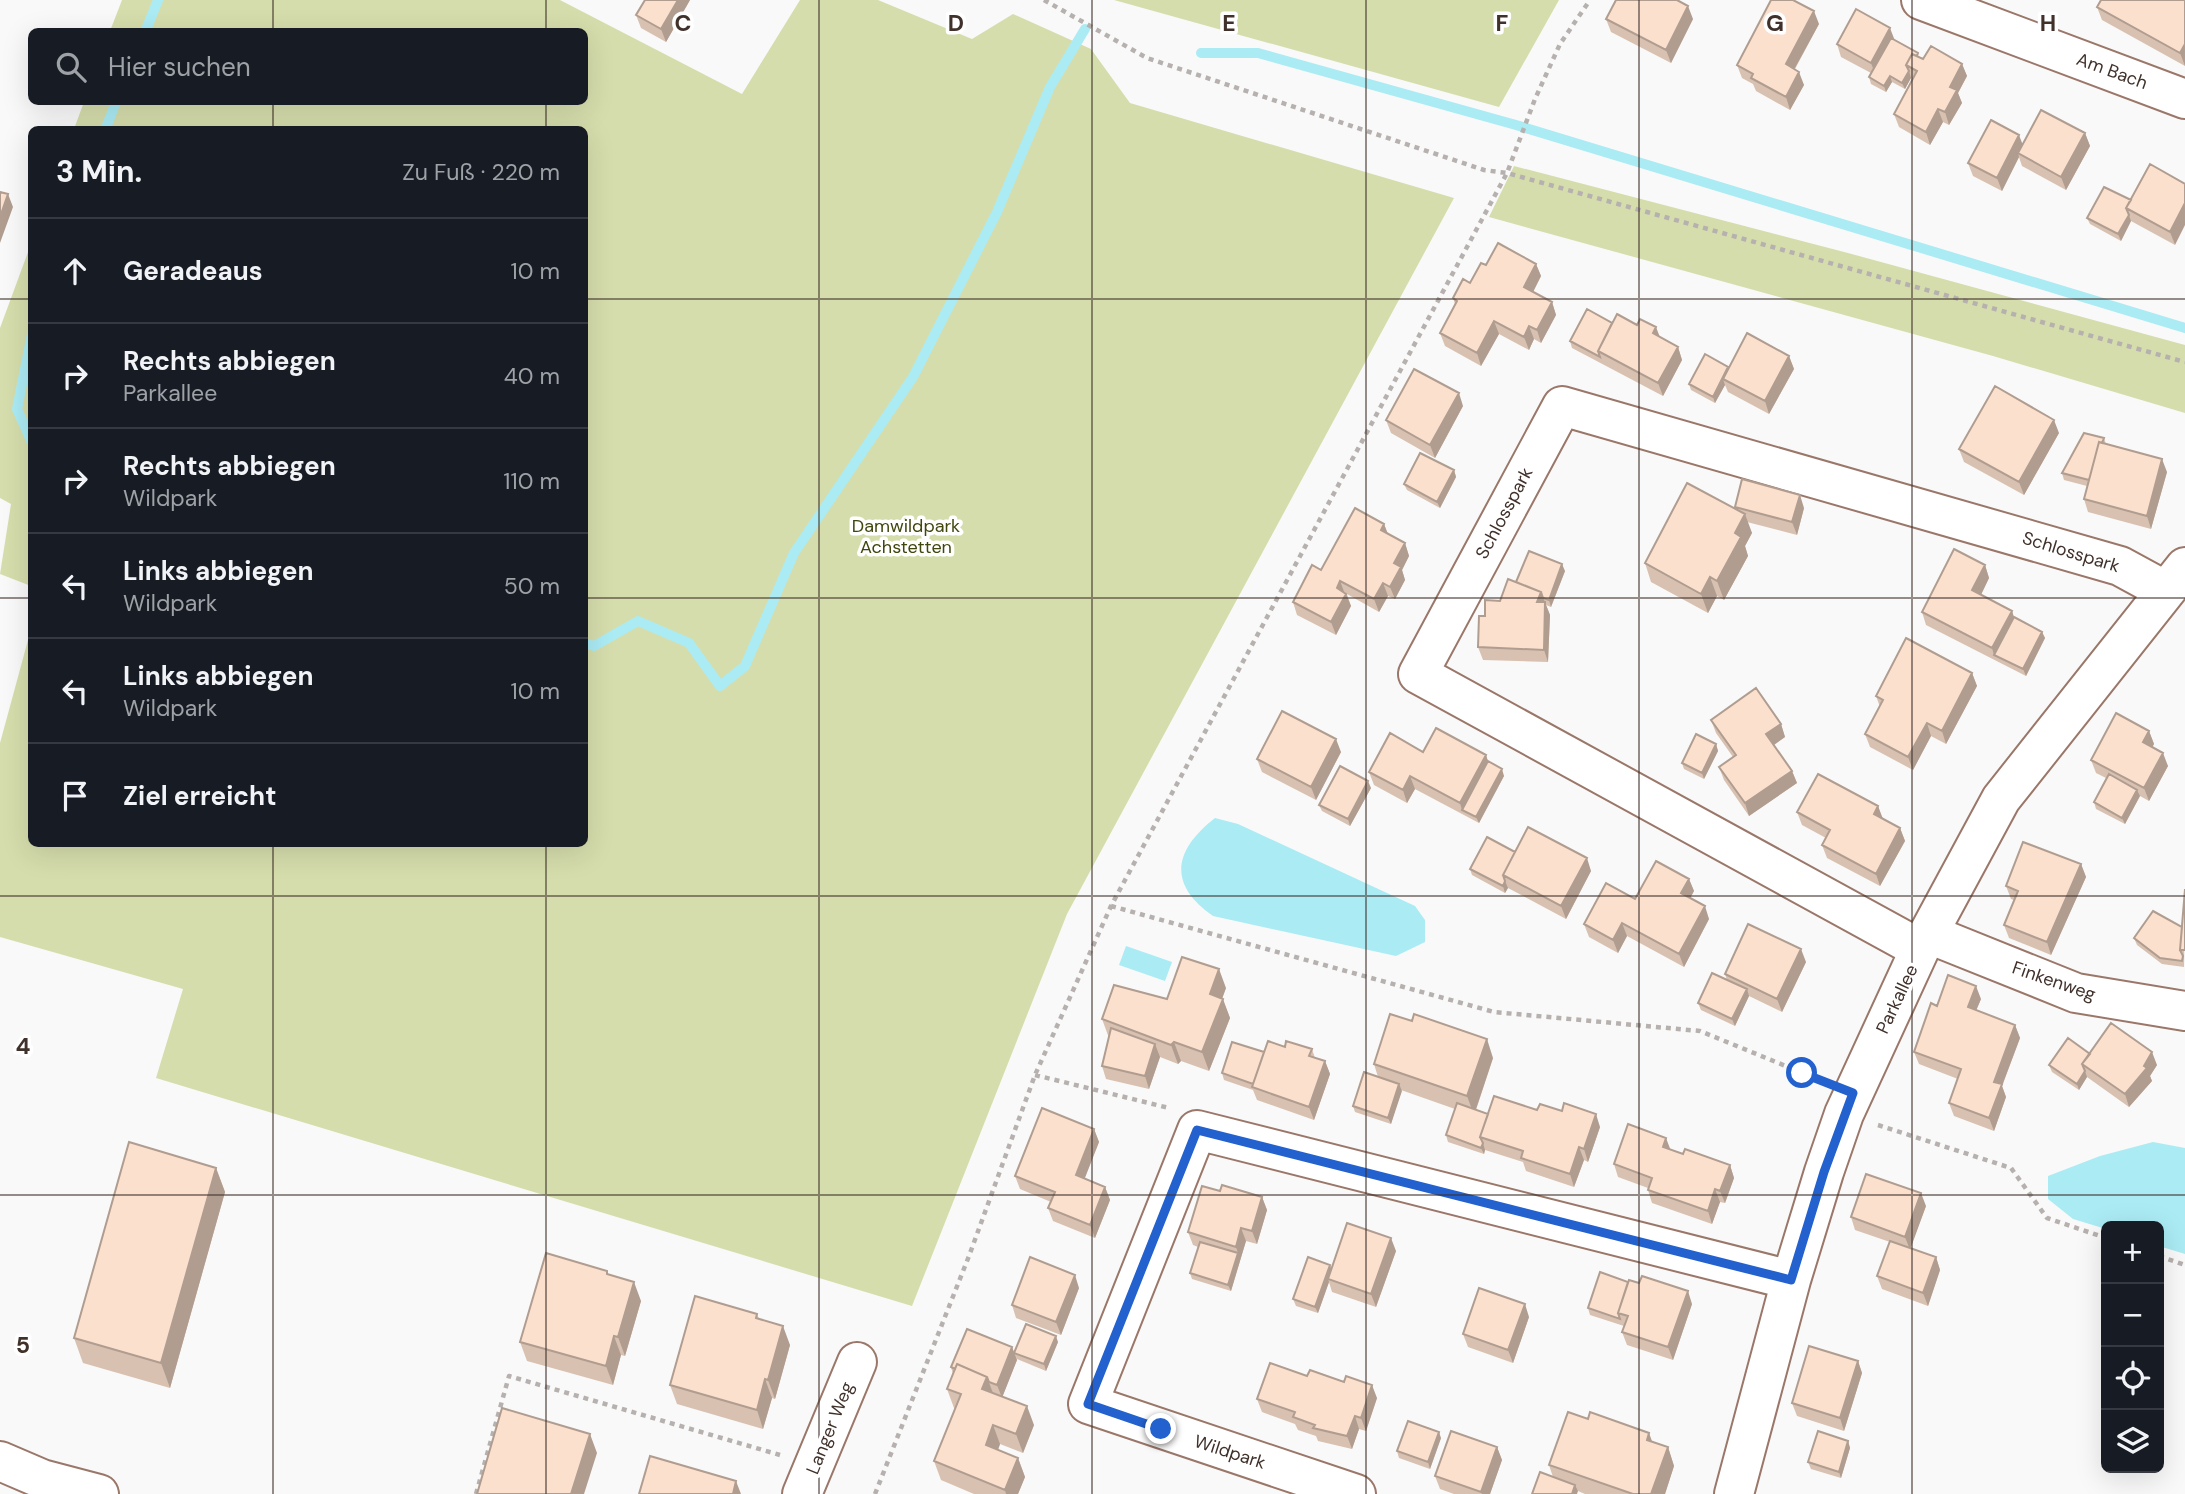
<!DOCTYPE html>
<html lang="de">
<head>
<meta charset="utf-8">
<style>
	body { margin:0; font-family:"DM Sans",sans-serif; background:#20242c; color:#f1f3f6 }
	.controls { position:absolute; right:21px; bottom:21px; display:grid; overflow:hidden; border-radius:10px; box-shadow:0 7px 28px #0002 }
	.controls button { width:63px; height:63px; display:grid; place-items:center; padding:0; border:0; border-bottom:2px solid #363941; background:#171b24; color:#f1f3f6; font:35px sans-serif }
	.stop { position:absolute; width:21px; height:21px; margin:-16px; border:5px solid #2361ce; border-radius:50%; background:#fff }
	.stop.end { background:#2361ce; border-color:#fff; box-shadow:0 2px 7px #0008 }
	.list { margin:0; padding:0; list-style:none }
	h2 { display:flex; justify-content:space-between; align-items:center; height:91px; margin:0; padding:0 28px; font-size:30px }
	h2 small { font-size:23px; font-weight:400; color:#9ea1a6 }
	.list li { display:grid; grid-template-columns:46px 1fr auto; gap:21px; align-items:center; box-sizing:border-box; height:105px; padding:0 28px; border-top:2px solid #363941 }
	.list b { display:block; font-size:26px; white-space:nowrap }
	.list p { margin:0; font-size:23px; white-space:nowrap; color:#9ea1a6 }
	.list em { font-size:23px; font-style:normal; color:#9ea1a6 }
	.icon { flex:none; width:38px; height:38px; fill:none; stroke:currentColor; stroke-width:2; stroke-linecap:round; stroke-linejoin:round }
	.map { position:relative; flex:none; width:2185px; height:1494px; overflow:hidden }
	.search { position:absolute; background:#171b24; box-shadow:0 7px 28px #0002; left:28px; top:28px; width:560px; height:77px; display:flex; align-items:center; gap:18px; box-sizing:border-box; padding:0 24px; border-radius:10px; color:#9ea1a6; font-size:26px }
	.panel { position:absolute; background:#171b24; box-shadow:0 7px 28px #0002; left:28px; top:126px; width:560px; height:721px; border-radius:10px }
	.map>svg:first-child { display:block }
	.green { fill:#d6ddac }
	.water { fill:#abebf4 }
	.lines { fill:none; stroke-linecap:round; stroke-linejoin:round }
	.stream { stroke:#abebf4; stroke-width:10 }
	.minor-casing { stroke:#9a7769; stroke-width:42 }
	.path { stroke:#b6b1ae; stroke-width:4.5; stroke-dasharray:5 5; stroke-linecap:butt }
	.minor { stroke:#fff; stroke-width:38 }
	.wall { fill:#d8c1b0 }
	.shaded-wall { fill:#b09d90 }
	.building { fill:#fbe0cd; stroke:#b09d90; stroke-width:2 }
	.route { stroke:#2361ce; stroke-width:9 }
	.grid { fill:none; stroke:#40312b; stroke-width:2; stroke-opacity:0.55 }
	.labels { text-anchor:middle; stroke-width:7; stroke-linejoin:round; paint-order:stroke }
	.street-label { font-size:18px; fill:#40312b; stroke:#fff }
	.park-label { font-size:18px; fill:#41460d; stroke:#fff }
	.grid-label { font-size:23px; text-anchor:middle; font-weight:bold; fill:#40312b; stroke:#fff; stroke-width:7; stroke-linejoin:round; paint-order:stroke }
</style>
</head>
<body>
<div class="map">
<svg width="2185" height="1494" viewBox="0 0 2185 1494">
	<rect width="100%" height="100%" fill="#f9f9f9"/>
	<!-- green -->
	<path class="green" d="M 122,0 L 560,0 L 742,94 L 800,0 L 878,0 L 972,39 L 1013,14 L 1091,49 L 1130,103 L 1454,198 L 1067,914 L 912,1306 L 156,1078 L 183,989 L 0,937 L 0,743 L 31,629 L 32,844 L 584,844 L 584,130 L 74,129 L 84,102 L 584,102 L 584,32 L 110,31 Z
		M 1114,0 L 1559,0 L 1499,107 Z
		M 1514,166 L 1848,253 L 2185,345 L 2185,413 L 1993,356 L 1489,217 Z
		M 31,244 L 31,586 L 0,574 L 11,504 L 0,498 L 0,328 Z"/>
	<!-- water -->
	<path class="water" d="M 1215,818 L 1238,824 L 1415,906 L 1425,920 L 1425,942 L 1396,956 L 1213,916 C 1167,884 1174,850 1215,818 Z
		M 1126,946 L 1172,962 L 1165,981 L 1119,965 Z
		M 2153,1142 L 2185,1148 L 2185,1254 L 2159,1246 L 2159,1226 L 2106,1226 L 2106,1229 L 2073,1219 L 2048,1199 L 2048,1176 L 2100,1156 Z"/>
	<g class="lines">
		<!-- stream -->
		<path class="stream" d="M 145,32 L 158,0
			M 1201,53 L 1258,53 L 1516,125 L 2185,328
			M 105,130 L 116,102
			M 32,334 L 17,409 L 32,443
			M 584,643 L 594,646 L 638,621 L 689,643 L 720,686 L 745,666 L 794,553 L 913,377 L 997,212 L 1050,87 L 1085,29"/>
		<defs>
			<path id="minor" d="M 1921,0 L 2185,99
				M 1929,934 L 2076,993 L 2185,1011
				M 1920,949 L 1418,674 L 1562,406 L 2120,566 L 2166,591
				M 0,1461 L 42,1479 L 99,1494
				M 802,1494 L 857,1362
				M 1356,1494 L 1088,1404 L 1197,1130 L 1791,1280
				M 1734,1494 L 1791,1280 L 1824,1172 L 1844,1114 L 1920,949 L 2001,799 L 2185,567"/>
		</defs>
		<!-- minor casing -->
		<use href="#minor" class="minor-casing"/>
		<!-- path -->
		<path class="path" d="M 1044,0 L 1147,58 L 1484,170 L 1507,173 L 2185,362
			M 1111,906 L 1494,1012 L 1700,1031 L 1820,1080
			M 1035,1075 L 1169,1108
			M 1878,1125 L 2011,1168 L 2047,1218 L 2106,1238
			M 2159,1256 L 2185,1265
			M 476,1494 L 509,1376 L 780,1455
			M 875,1494 L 969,1256 L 1035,1075 L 1111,906 L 1507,173 L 1535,99 L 1560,44 L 1590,0"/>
		<!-- minor -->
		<use href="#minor" class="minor"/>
	</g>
	<!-- wall -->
	<path class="wall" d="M 645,0 L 690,0 L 666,42 L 641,28 L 636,15 Z
		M 2185,0 L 2185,66 L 2102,20 L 2097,7 Z
		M 1606,19 L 1693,19 L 1671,63 L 1611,32 Z
		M 1819,24 L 1795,69 L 1804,85 L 1790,110 L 1756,91 L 1753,84 L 1742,78 L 1737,65 Z
		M 1895,40 L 1923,59 L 1962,64 L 1967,76 L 1958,93 L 1962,103 L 1949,125 L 1943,122 L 1930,145 L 1899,127 L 1894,114 L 1913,79 L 1911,78 L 1905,89 L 1892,82 L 1886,92 L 1871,84 L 1869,77 L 1871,73 L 1841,57 L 1837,44 Z
		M 2085,133 L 2090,146 L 2066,190 L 2022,166 L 2019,157 L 2002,191 L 1973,176 L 1968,163 L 2022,144 Z
		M 2150,164 L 2175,245 L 2131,221 L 2121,241 L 2090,224 L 2087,218 L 2131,200 Z
		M 1536,264 L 1541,276 L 1533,292 L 1552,302 L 1556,315 L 1541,343 L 1534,339 L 1529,350 L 1499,334 L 1481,366 L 1445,346 L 1440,333 L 1455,304 L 1453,298 L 1470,283 L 1486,265 Z
		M 1612,323 L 1660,337 L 1678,347 L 1682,360 L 1663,396 L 1572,348 L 1570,341 Z
		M 1789,356 L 1794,369 L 1769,414 L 1728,392 L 1725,385 L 1715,403 L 1691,390 L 1689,384 L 1728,367 Z
		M 1463,406 L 1435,458 L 1391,433 L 1386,420 Z
		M 2059,433 L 2024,495 L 1964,462 L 1959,449 Z
		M 2104,438 L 2106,444 L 2167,472 L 2151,529 L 2088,512 L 2084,499 L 2087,486 L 2064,480 L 2062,473 Z
		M 1454,470 L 1456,477 L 1440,508 L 1407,490 L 1404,484 Z
		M 1735,507 L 1804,508 L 1797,535 L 1747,522 L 1752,533 L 1745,546 L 1748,556 L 1724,600 L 1717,596 L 1708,613 L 1651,582 L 1645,563 L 1736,509 Z
		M 1384,524 L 1388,534 L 1405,543 L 1409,556 L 1402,570 L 1405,580 L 1395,599 L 1388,596 L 1379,612 L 1347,594 L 1351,606 L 1336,635 L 1297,615 L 1293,602 L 1321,570 Z
		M 1985,565 L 1989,578 L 1981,595 L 2012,611 L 2014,617 L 2042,632 L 2045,638 L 2026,676 L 1926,625 L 1922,612 Z
		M 1565,571 L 1551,607 L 1546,605 L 1550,615 L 1548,662 L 1483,660 L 1478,647 L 1485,616 L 1516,582 Z
		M 1972,673 L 1977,686 L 1946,744 L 1931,736 L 1913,770 L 1870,747 L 1865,734 L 1880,707 L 1876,696 Z
		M 1711,720 L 1781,724 L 1785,737 L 1774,745 L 1792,771 L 1797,783 L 1749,816 L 1724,780 L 1719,767 L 1733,757 L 1716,733 Z
		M 2149,731 L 2154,744 L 2152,747 L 2168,766 L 2149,801 L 2140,796 L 2125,824 L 2096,809 L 2094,802 L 2106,778 L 2096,773 L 2091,760 Z
		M 1716,744 L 1718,751 L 1704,779 L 1684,769 L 1682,763 Z
		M 1341,752 L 1316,800 L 1262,772 L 1257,759 Z
		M 1423,752 L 1486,755 L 1488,761 L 1504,776 L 1479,823 L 1415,789 L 1407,803 L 1374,785 L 1369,772 Z
		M 1371,788 L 1350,826 L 1322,811 L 1319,805 Z
		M 1878,806 L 1882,818 L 1900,828 L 1905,841 L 1880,886 L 1827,858 L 1822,845 L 1826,838 L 1802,825 L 1797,812 Z
		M 1515,852 L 1591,871 L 1566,919 L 1508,888 L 1505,893 L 1472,875 L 1470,869 Z
		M 2081,864 L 2086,877 L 2051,955 L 2009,938 L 2004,925 L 2014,900 L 2011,899 L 2006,886 Z
		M 1689,879 L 1694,891 L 1690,898 L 1709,919 L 1684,967 L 1627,936 L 1618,953 L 1589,937 L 1584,924 Z
		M 2185,889 L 2184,967 L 2162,964 L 2137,945 L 2134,938 L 2182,927 Z
		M 1806,962 L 1782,1012 L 1749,996 L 1735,1026 L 1701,1010 L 1698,1003 L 1727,980 L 1725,974 Z
		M 1226,988 L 1222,998 L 1230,1018 L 1209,1071 L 1181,1061 L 1178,1064 L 1160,1057 L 1149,1089 L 1106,1079 L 1102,1066 L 1109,1038 L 1102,1019 L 1167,999 Z
		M 1981,999 L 1976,1011 L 2015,1025 L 2020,1038 L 2002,1086 L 2006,1097 L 1994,1131 L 1954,1116 L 1949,1103 L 1958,1079 L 1919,1064 L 1914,1052 L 1937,1006 Z
		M 1285,1047 L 1312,1049 L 1315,1058 L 1325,1061 L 1330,1074 L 1314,1120 L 1257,1100 L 1253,1090 L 1224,1080 L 1222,1073 L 1264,1052 Z
		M 2090,1054 L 2157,1065 L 2150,1076 L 2152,1081 L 2129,1107 L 2087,1077 L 2079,1090 L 2052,1072 L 2049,1065 Z
		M 1493,1058 L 1476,1110 L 1488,1114 L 1537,1110 L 1600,1127 L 1588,1162 L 1584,1160 L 1574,1187 L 1526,1171 L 1523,1162 L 1485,1150 L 1484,1154 L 1448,1142 L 1446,1135 L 1455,1109 L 1401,1090 L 1391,1124 L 1355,1112 L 1353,1106 L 1378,1077 L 1374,1064 Z
		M 1094,1129 L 1099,1142 L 1084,1179 L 1105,1187 L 1110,1200 L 1095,1238 L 1053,1221 L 1048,1208 L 1051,1202 L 1020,1189 L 1015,1176 Z
		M 1670,1149 L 1683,1154 L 1730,1165 L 1734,1178 L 1725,1203 L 1720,1202 L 1712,1224 L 1652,1203 L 1648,1190 L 1648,1188 L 1618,1177 L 1614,1164 Z
		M 216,1168 L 225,1192 L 170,1388 L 83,1363 L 74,1338 Z
		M 1220,1191 L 1262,1197 L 1267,1210 L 1257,1244 L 1246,1241 L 1231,1291 L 1192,1279 L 1190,1273 L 1198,1247 L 1193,1245 L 1188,1232 Z
		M 1926,1206 L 1910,1248 L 1936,1257 L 1940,1270 L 1928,1306 L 1882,1289 L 1877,1276 L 1890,1242 L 1855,1230 L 1851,1217 Z
		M 1396,1251 L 1376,1307 L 1332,1292 L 1329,1282 L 1318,1313 L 1296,1306 L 1293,1299 L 1331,1268 Z
		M 609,1275 L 641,1301 L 625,1356 L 621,1355 L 613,1385 L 527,1361 L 520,1342 Z
		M 1079,1288 L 1061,1335 L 1016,1318 L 1012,1305 Z
		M 1692,1304 L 1673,1360 L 1627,1345 L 1622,1332 L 1624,1326 L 1590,1315 L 1588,1308 Z
		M 757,1314 L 759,1319 L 790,1345 L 775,1399 L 772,1398 L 763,1429 L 677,1404 L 670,1385 Z
		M 1529,1317 L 1513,1363 L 1468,1347 L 1463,1334 Z
		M 1058,1342 L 1046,1371 L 1017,1359 L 1014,1353 Z
		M 1012,1347 L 1017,1360 L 1002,1397 L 1034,1425 L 1023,1453 L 1000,1444 L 998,1450 L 1018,1458 L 1025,1477 L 1018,1494 L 974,1494 L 941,1480 L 934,1461 L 955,1409 L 954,1408 L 947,1389 L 953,1374 L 951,1367 Z
		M 1858,1361 L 1862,1373 L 1844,1431 L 1797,1416 L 1792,1403 Z
		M 1307,1376 L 1377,1398 L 1366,1431 L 1359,1429 L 1352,1449 L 1318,1441 L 1316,1436 L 1298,1430 L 1295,1424 L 1262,1412 L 1257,1399 Z
		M 1441,1438 L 1430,1469 L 1399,1458 L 1397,1451 Z
		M 1848,1441 L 1850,1448 L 1841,1478 L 1811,1469 L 1808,1462 Z
		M 1653,1442 L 1668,1447 L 1674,1466 L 1665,1494 L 1585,1494 L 1578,1491 L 1553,1477 L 1549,1465 Z
		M 1497,1447 L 1502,1460 L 1490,1494 L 1454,1494 L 1440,1489 L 1435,1476 Z"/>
	<!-- shaded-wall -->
	<path class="shaded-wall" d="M 678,0 L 690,0 L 666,42 L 661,29 Z
		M 1688,6 L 1693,19 L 1671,63 L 1666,50 Z
		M 1814,11 L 1819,24 L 1790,77 L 1786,64 Z
		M 1890,28 L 1895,41 L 1876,76 L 1871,63 Z
		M 2185,44 L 2185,66 L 2180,53 Z
		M 1962,64 L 1967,76 L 1958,93 L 1962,103 L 1949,125 L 1945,112 L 1950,87 Z
		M 1909,71 L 1911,78 L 1905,89 L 1902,83 Z
		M 1799,72 L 1804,85 L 1790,110 L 1786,97 Z
		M 1890,76 L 1892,82 L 1886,92 L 1884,86 Z
		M 1938,109 L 1943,122 L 1930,145 L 1926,132 Z
		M 2085,133 L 2090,146 L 2066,190 L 2061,177 Z
		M 2019,135 L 2024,148 L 2018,153 L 2019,157 L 2002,191 L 1997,178 Z
		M 8,194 L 13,207 L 0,243 L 0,217 Z
		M 2185,203 L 2185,225 L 2175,245 L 2170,232 Z
		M 2129,215 L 2131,221 L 2121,241 L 2118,234 Z
		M 1536,264 L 1541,276 L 1529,300 L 1524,287 Z
		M 1552,302 L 1556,315 L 1541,343 L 1537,330 Z
		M 1494,321 L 1499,334 L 1481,366 L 1477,353 Z
		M 1529,326 L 1534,339 L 1529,350 L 1524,337 Z
		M 1656,327 L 1661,340 L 1653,333 Z
		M 1678,347 L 1682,360 L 1663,396 L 1658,383 Z
		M 1789,356 L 1794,369 L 1769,414 L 1765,401 Z
		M 1723,379 L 1725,385 L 1715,403 L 1713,397 Z
		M 1459,393 L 1463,406 L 1435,458 L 1430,445 Z
		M 2054,420 L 2059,433 L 2024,495 L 2019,482 Z
		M 2162,459 L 2167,472 L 2151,529 L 2147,516 Z
		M 1454,470 L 1456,477 L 1440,508 L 1437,502 Z
		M 1800,495 L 1804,508 L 1797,535 L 1792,522 Z
		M 1745,514 L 1752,533 L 1745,546 L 1748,556 L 1724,600 L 1717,581 L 1735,533 Z
		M 1384,524 L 1389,537 L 1381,530 Z
		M 1405,543 L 1409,556 L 1402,570 L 1405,580 L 1395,599 L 1390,587 L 1394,563 Z
		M 1562,564 L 1565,571 L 1551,607 L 1549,600 Z
		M 1985,565 L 1989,578 L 1977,603 L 1972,590 Z
		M 1710,577 L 1717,596 L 1708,613 L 1701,594 Z
		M 1340,581 L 1345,594 L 1337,588 Z
		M 1383,583 L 1388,596 L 1379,612 L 1374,599 Z
		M 1541,592 L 1550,615 L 1548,662 L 1544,650 L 1537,602 Z
		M 1346,594 L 1351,606 L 1336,635 L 1331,622 Z
		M 2012,611 L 2016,624 L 1994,655 L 1992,648 Z
		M 2042,632 L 2045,638 L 2026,676 L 2023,669 Z
		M 1972,673 L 1977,686 L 1946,744 L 1942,731 Z
		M 1927,723 L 1931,736 L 1913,770 L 1908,757 Z
		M 1781,724 L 1785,737 L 1771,747 L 1766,734 Z
		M 2149,731 L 2154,744 L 2148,755 L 2143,742 Z
		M 1336,739 L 1341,752 L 1316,800 L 1311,787 Z
		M 1716,744 L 1718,751 L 1704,779 L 1702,773 Z
		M 2163,753 L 2168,766 L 2149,801 L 2144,788 Z
		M 1486,755 L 1490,768 L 1462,810 L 1460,803 Z
		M 1502,769 L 1504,776 L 1479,823 L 1476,817 Z
		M 1792,771 L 1797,783 L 1749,816 L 1745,803 Z
		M 1410,776 L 1415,789 L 1407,803 L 1403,790 Z
		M 1368,781 L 1371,788 L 1350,826 L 1348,819 Z
		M 2137,790 L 2140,796 L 2125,824 L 2122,818 Z
		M 1878,806 L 1883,819 L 1874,814 Z
		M 1900,828 L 1905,841 L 1880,886 L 1876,874 Z
		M 1587,858 L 1591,871 L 1566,919 L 1561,906 Z
		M 2081,864 L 2086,877 L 2051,955 L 2047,942 Z
		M 1689,879 L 1694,891 L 1686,906 L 1681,893 Z
		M 1505,881 L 1508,888 L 1505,893 L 1503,886 Z
		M 1705,906 L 1709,919 L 1684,967 L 1679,954 Z
		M 1622,923 L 1627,936 L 1618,953 L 1613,940 Z
		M 1801,949 L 1806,962 L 1782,1012 L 1777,999 Z
		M 1219,969 L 1226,988 L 1217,1013 L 1210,994 Z
		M 1976,986 L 1981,999 L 1972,1020 L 1968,1007 Z
		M 1747,989 L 1749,996 L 1735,1026 L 1732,1019 Z
		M 1223,999 L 1230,1018 L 1209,1071 L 1202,1052 Z
		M 2015,1025 L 2020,1038 L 2002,1086 L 2006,1097 L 1994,1131 L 1989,1118 L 1994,1082 Z
		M 1487,1039 L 1493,1058 L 1474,1115 L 1467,1096 Z
		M 1174,1042 L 1181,1061 L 1178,1064 L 1171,1045 Z
		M 1155,1044 L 1160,1057 L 1149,1089 L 1145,1076 Z
		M 2152,1052 L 2157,1065 L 2150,1076 L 2152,1081 L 2129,1107 L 2125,1094 Z
		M 1325,1061 L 1330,1074 L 1314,1120 L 1309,1107 Z
		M 2085,1071 L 2087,1077 L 2079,1090 L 2077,1084 Z
		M 1399,1084 L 1402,1091 L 1391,1124 L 1388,1118 Z
		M 1596,1114 L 1600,1127 L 1588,1162 L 1584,1149 Z
		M 1094,1129 L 1099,1142 L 1081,1188 L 1076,1175 Z
		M 1666,1138 L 1671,1151 L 1663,1147 Z
		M 1483,1143 L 1485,1150 L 1484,1154 L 1481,1148 Z
		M 1579,1147 L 1584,1160 L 1574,1187 L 1570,1174 Z
		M 1730,1165 L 1734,1178 L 1725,1203 L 1720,1191 Z
		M 216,1168 L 225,1192 L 170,1388 L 161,1363 Z
		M 1105,1187 L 1110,1200 L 1095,1238 L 1090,1225 Z
		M 1715,1189 L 1720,1202 L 1712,1224 L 1708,1211 Z
		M 1921,1193 L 1926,1206 L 1910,1250 L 1905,1237 Z
		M 1262,1197 L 1267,1210 L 1257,1244 L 1252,1231 Z
		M 1241,1228 L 1246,1241 L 1231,1291 L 1228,1285 L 1238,1253 L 1236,1247 Z
		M 1391,1238 L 1396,1251 L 1376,1307 L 1371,1294 Z
		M 1936,1257 L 1940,1270 L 1928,1306 L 1923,1293 Z
		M 1330,1265 L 1332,1271 L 1328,1279 L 1329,1282 L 1318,1313 L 1315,1307 Z
		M 1075,1275 L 1079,1288 L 1061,1335 L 1056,1322 Z
		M 634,1282 L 641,1301 L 625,1356 L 618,1337 Z
		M 1688,1291 L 1692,1304 L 1673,1360 L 1668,1347 Z
		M 1525,1304 L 1529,1317 L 1513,1363 L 1508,1350 Z
		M 783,1326 L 790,1345 L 775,1399 L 768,1380 Z
		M 614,1336 L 621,1355 L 613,1385 L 606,1366 Z
		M 1056,1336 L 1058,1342 L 1046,1371 L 1044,1364 Z
		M 1012,1347 L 1017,1360 L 1002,1398 L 997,1385 Z
		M 1858,1361 L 1862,1373 L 1844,1431 L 1840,1418 Z
		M 987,1377 L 994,1396 L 982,1389 Z
		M 765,1379 L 772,1398 L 763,1429 L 757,1410 Z
		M 1372,1385 L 1377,1398 L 1366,1431 L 1361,1418 Z
		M 1027,1406 L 1034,1425 L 1023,1453 L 1016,1434 Z
		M 1355,1416 L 1359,1429 L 1352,1449 L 1347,1436 Z
		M 993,1425 L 1000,1444 L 993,1464 L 986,1445 Z
		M 1439,1432 L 1441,1438 L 1430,1469 L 1428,1462 Z
		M 1649,1433 L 1656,1452 L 1647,1440 Z
		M 590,1434 L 597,1453 L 584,1494 L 571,1494 Z
		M 1848,1441 L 1850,1448 L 1841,1478 L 1839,1472 Z
		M 1497,1447 L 1502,1460 L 1490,1494 L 1482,1494 L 1481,1492 Z
		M 1668,1447 L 1674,1466 L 1665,1494 L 1651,1494 Z
		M 1018,1458 L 1025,1477 L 1018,1494 L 1006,1494 L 1005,1490 Z
		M 736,1481 L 741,1494 L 733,1494 Z
		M 1575,1485 L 1578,1491 L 1577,1494 L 1572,1494 Z"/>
	<!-- building -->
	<path class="building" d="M 645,0 L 678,0 L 661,29 L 636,15 Z
		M 1616,0 L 1677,0 L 1688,6 L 1666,50 L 1606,19 Z
		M 1771,0 L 1793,0 L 1814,11 L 1786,64 L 1799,72 L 1786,97 L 1751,78 L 1753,74 L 1737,65 Z
		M 2101,0 L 2185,0 L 2185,44 L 2180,53 L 2097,7 Z
		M 1856,9 L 1890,28 L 1871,63 L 1837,44 Z
		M 1891,38 L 1918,53 L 1917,56 L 1912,54 L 1906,65 L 1909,71 L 1902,83 L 1890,76 L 1884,86 L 1869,77 Z
		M 1931,46 L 1962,64 L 1950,87 L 1957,90 L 1945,112 L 1938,109 L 1926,132 L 1894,114 L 1917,71 L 1906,65 L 1912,54 L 1923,59 Z
		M 2041,110 L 2085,133 L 2061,177 L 2018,153 Z
		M 1991,120 L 2019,135 L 1997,178 L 1968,163 Z
		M 2150,164 L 2185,184 L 2185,203 L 2170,232 L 2126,208 Z
		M 2104,187 L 2131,200 L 2126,208 L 2129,215 L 2118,234 L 2087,218 Z
		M 0,192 L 8,194 L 0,217 Z
		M 1498,243 L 1536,264 L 1524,287 L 1552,302 L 1537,330 L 1529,326 L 1524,337 L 1494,321 L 1477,353 L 1440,333 L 1457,301 L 1453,298 L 1463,279 L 1470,283 L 1481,263 L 1486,265 Z
		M 1587,309 L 1612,323 L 1598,351 L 1600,357 L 1570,341 Z
		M 1617,314 L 1637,325 L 1640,319 L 1656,327 L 1653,333 L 1678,347 L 1658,383 L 1598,351 Z
		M 1747,333 L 1789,356 L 1765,401 L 1723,379 Z
		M 1705,354 L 1728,367 L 1713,397 L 1689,384 Z
		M 1414,369 L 1459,393 L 1430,445 L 1386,420 Z
		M 1995,386 L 2054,420 L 2019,482 L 1959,449 Z
		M 2084,433 L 2104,438 L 2102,443 L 2099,442 L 2089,480 L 2062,473 Z
		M 2099,442 L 2162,459 L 2147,516 L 2084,499 Z
		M 1420,453 L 1454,470 L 1437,502 L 1404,484 Z
		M 1742,479 L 1800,495 L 1792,522 L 1735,507 Z
		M 1687,483 L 1745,514 L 1735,533 L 1741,537 L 1717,581 L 1710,577 L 1701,594 L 1645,563 Z
		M 1355,508 L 1384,524 L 1381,530 L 1405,543 L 1394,563 L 1401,567 L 1390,587 L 1383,583 L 1374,599 L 1340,581 L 1337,588 L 1346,594 L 1331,622 L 1293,602 L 1312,565 L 1321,570 Z
		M 1954,549 L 1985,565 L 1972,590 L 2012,611 L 1992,648 L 1922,612 Z
		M 1529,551 L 1562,564 L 1549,600 L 1543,598 L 1541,592 L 1516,582 Z
		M 1508,579 L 1541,592 L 1537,602 L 1545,602 L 1544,650 L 1478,647 L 1479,616 L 1485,616 L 1485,600 L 1500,601 Z
		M 2014,617 L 2042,632 L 2023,669 L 1994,655 Z
		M 1906,638 L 1972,673 L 1942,731 L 1927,723 L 1908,757 L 1865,734 L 1883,700 L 1876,696 Z
		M 1756,688 L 1781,724 L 1766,734 L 1792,771 L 1745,803 L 1719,767 L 1736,755 L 1711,720 Z
		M 1282,711 L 1336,739 L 1311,787 L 1257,759 Z
		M 2116,713 L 2149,731 L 2143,742 L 2163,753 L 2144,788 L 2091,760 Z
		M 1436,728 L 1486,755 L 1460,803 L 1410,776 L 1403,790 L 1369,772 L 1390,733 L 1423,752 Z
		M 1696,734 L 1716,744 L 1702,773 L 1682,763 Z
		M 1488,761 L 1502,769 L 1476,817 L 1462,810 Z
		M 1340,766 L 1368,781 L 1348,819 L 1319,805 Z
		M 1818,774 L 1878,806 L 1874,814 L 1900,828 L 1876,874 L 1822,845 L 1830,830 L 1797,812 Z
		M 2109,774 L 2137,790 L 2122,818 L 2094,802 Z
		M 1528,827 L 1587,858 L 1561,906 L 1503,875 Z
		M 1487,837 L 1515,852 L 1503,875 L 1505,881 L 1503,886 L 1470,869 Z
		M 2023,842 L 2081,864 L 2047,942 L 2004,925 L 2018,891 L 2006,886 Z
		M 1656,861 L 1689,879 L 1681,893 L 1705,906 L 1679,954 L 1622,923 L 1613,940 L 1584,924 L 1606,883 L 1635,899 Z
		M 2185,889 L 2185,950 L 2180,950 Z
		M 2153,911 L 2182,927 L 2180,950 L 2183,956 L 2182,961 L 2160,958 L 2134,938 Z
		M 1748,924 L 1801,949 L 1777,999 L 1725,974 Z
		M 1182,957 L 1219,969 L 1210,994 L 1223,999 L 1202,1052 L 1174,1042 L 1171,1045 L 1102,1019 L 1114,985 L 1167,999 Z
		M 1712,973 L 1747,989 L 1732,1019 L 1698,1003 Z
		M 1948,975 L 1976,986 L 1968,1007 L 2015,1025 L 1994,1082 L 2002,1084 L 1989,1118 L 1949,1103 L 1961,1069 L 1914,1052 L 1931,1003 L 1937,1006 Z
		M 1390,1014 L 1412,1021 L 1414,1014 L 1487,1039 L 1467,1096 L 1374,1064 Z
		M 2111,1023 L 2152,1052 L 2144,1066 L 2147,1068 L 2125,1094 L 2082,1064 Z
		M 1111,1028 L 1155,1044 L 1145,1076 L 1102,1066 Z
		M 2068,1038 L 2090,1054 L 2082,1064 L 2085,1071 L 2077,1084 L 2049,1065 Z
		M 1268,1041 L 1285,1047 L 1286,1041 L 1312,1049 L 1309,1056 L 1325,1061 L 1309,1107 L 1252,1087 Z
		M 1232,1042 L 1264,1052 L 1253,1084 L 1222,1073 Z
		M 1364,1072 L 1399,1084 L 1388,1118 L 1353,1106 Z
		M 1494,1096 L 1537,1110 L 1540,1104 L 1562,1111 L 1564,1103 L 1596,1114 L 1584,1149 L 1579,1147 L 1570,1174 L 1521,1158 L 1523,1151 L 1480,1137 Z
		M 1457,1103 L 1488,1114 L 1480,1137 L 1483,1143 L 1481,1148 L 1446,1135 Z
		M 1042,1108 L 1094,1129 L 1076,1175 L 1105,1187 L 1090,1225 L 1048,1208 L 1055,1192 L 1015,1176 Z
		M 1628,1124 L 1666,1138 L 1663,1147 L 1683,1154 L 1685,1149 L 1730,1165 L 1720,1191 L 1715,1189 L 1708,1211 L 1648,1190 L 1652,1178 L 1614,1164 Z
		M 129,1142 L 216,1168 L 161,1363 L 74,1338 Z
		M 1866,1174 L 1921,1193 L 1905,1237 L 1851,1217 Z
		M 1222,1185 L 1262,1197 L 1252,1231 L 1241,1228 L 1236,1247 L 1188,1232 L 1202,1186 L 1220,1191 Z
		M 1347,1223 L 1391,1238 L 1371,1294 L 1328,1279 Z
		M 1890,1241 L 1936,1257 L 1923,1293 L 1877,1276 Z
		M 1200,1242 L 1238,1253 L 1228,1285 L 1190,1273 Z
		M 546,1253 L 607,1271 L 607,1274 L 634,1282 L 618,1337 L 614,1336 L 606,1366 L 520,1342 Z
		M 1030,1257 L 1075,1275 L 1056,1322 L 1012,1305 Z
		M 1308,1257 L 1330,1265 L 1315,1307 L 1293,1299 Z
		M 1600,1272 L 1628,1282 L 1618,1313 L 1620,1319 L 1588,1308 Z
		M 1642,1276 L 1688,1291 L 1668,1347 L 1622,1332 L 1628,1316 L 1618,1313 L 1629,1280 L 1639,1283 Z
		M 1479,1288 L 1525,1304 L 1508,1350 L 1463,1334 Z
		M 695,1296 L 757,1314 L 756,1318 L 783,1326 L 768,1380 L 765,1379 L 757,1410 L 670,1385 Z
		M 1026,1324 L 1056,1336 L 1044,1364 L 1014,1353 Z
		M 967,1329 L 1012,1347 L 997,1385 L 989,1382 L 987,1377 L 957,1364 L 955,1369 L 951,1367 Z
		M 1809,1346 L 1858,1361 L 1840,1418 L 1792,1403 Z
		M 1270,1363 L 1307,1376 L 1310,1370 L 1344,1382 L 1346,1376 L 1372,1385 L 1361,1418 L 1355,1416 L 1347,1436 L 1313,1428 L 1315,1425 L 1293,1417 L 1295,1412 L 1257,1399 Z
		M 957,1364 L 987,1377 L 982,1389 L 1027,1406 L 1016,1434 L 993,1425 L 986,1445 L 1018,1458 L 1005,1490 L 934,1461 L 961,1394 L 947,1389 Z
		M 502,1408 L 590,1434 L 571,1494 L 477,1494 Z
		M 1568,1412 L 1588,1419 L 1590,1412 L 1649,1433 L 1647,1440 L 1668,1447 L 1651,1494 L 1633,1494 L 1549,1465 Z
		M 1408,1421 L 1439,1432 L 1428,1462 L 1397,1451 Z
		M 1451,1431 L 1497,1447 L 1481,1492 L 1435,1476 Z
		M 1818,1431 L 1848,1441 L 1839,1472 L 1808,1462 Z
		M 650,1456 L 736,1481 L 733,1494 L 639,1494 Z
		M 1540,1472 L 1575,1485 L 1572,1494 L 1532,1494 Z"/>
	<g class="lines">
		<!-- route -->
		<path class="route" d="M 1161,1429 L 1088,1404 L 1197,1130 L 1791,1280 L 1824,1172 L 1853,1093 L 1802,1073"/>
	</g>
	<!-- grid -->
	<path class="grid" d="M 273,0 L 273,32M 546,0 L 546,32M 819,0 L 819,1494M 1092,0 L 1092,1494M 1366,0 L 1366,1494M 1639,0 L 1639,1494M 1912,0 L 1912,1494M 273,102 L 273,130M 546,102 L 546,130M 0,299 L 32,299M 584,299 L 2185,299M 0,598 L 32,598M 584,598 L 2185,598M 273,844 L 273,1494M 546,844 L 546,1494M 0,896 L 2185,896M 0,1195 L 2185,1195"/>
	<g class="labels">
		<!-- street labels -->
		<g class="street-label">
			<text transform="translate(2112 71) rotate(20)" y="6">Am Bach</text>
			<text transform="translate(1504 513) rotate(-62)" y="6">Schlosspark</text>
			<text transform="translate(2071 552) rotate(17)" y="6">Schlosspark</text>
			<text transform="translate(2054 981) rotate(19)" y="6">Finkenweg</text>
			<text transform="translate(1897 999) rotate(-65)" y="6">Parkallee</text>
			<text transform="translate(830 1428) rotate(-68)" y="6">Langer Weg</text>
			<text transform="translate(1230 1452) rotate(18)" y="6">Wildpark</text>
		</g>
		<!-- park labels -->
		<g class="park-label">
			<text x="906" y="532">Damwildpark<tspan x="906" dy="21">Achstetten</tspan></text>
		</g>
	</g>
	<g class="grid-label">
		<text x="683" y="31">C</text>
		<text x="956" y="31">D</text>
		<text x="1229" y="31">E</text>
		<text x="1502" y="31">F</text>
		<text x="1775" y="31">G</text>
		<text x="2048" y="31">H</text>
		<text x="23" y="1054">4</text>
		<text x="23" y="1353">5</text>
	</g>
</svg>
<div class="controls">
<button>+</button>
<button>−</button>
<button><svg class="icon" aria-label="locate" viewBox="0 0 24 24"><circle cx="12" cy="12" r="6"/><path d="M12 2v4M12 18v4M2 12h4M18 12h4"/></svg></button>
<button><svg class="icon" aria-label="layers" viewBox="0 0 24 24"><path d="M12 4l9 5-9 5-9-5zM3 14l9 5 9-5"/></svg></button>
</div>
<div class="stop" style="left:1802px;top:1073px"></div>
<div class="stop end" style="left:1161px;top:1429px"></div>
<div class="search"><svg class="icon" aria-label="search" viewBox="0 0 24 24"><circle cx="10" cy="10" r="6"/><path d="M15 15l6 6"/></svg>Hier suchen</div>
<section class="panel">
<h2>3 Min.<small>Zu Fuß · 220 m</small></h2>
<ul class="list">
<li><svg class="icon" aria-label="ahead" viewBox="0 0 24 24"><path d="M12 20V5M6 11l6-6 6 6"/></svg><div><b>Geradeaus</b></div><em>10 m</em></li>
<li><svg class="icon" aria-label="right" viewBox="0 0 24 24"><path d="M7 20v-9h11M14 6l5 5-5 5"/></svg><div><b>Rechts abbiegen</b><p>Parkallee</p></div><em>40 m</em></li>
<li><svg class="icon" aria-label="right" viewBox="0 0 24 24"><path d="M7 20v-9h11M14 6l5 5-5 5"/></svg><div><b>Rechts abbiegen</b><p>Wildpark</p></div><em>110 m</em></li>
<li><svg class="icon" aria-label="left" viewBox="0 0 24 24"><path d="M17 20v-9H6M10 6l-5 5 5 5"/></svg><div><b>Links abbiegen</b><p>Wildpark</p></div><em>50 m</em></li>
<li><svg class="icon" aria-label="left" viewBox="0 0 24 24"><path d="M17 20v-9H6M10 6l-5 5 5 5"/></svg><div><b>Links abbiegen</b><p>Wildpark</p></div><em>10 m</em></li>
<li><svg class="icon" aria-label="arrive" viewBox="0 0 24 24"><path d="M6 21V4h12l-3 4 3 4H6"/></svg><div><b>Ziel erreicht</b></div></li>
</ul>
</section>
</div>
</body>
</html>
